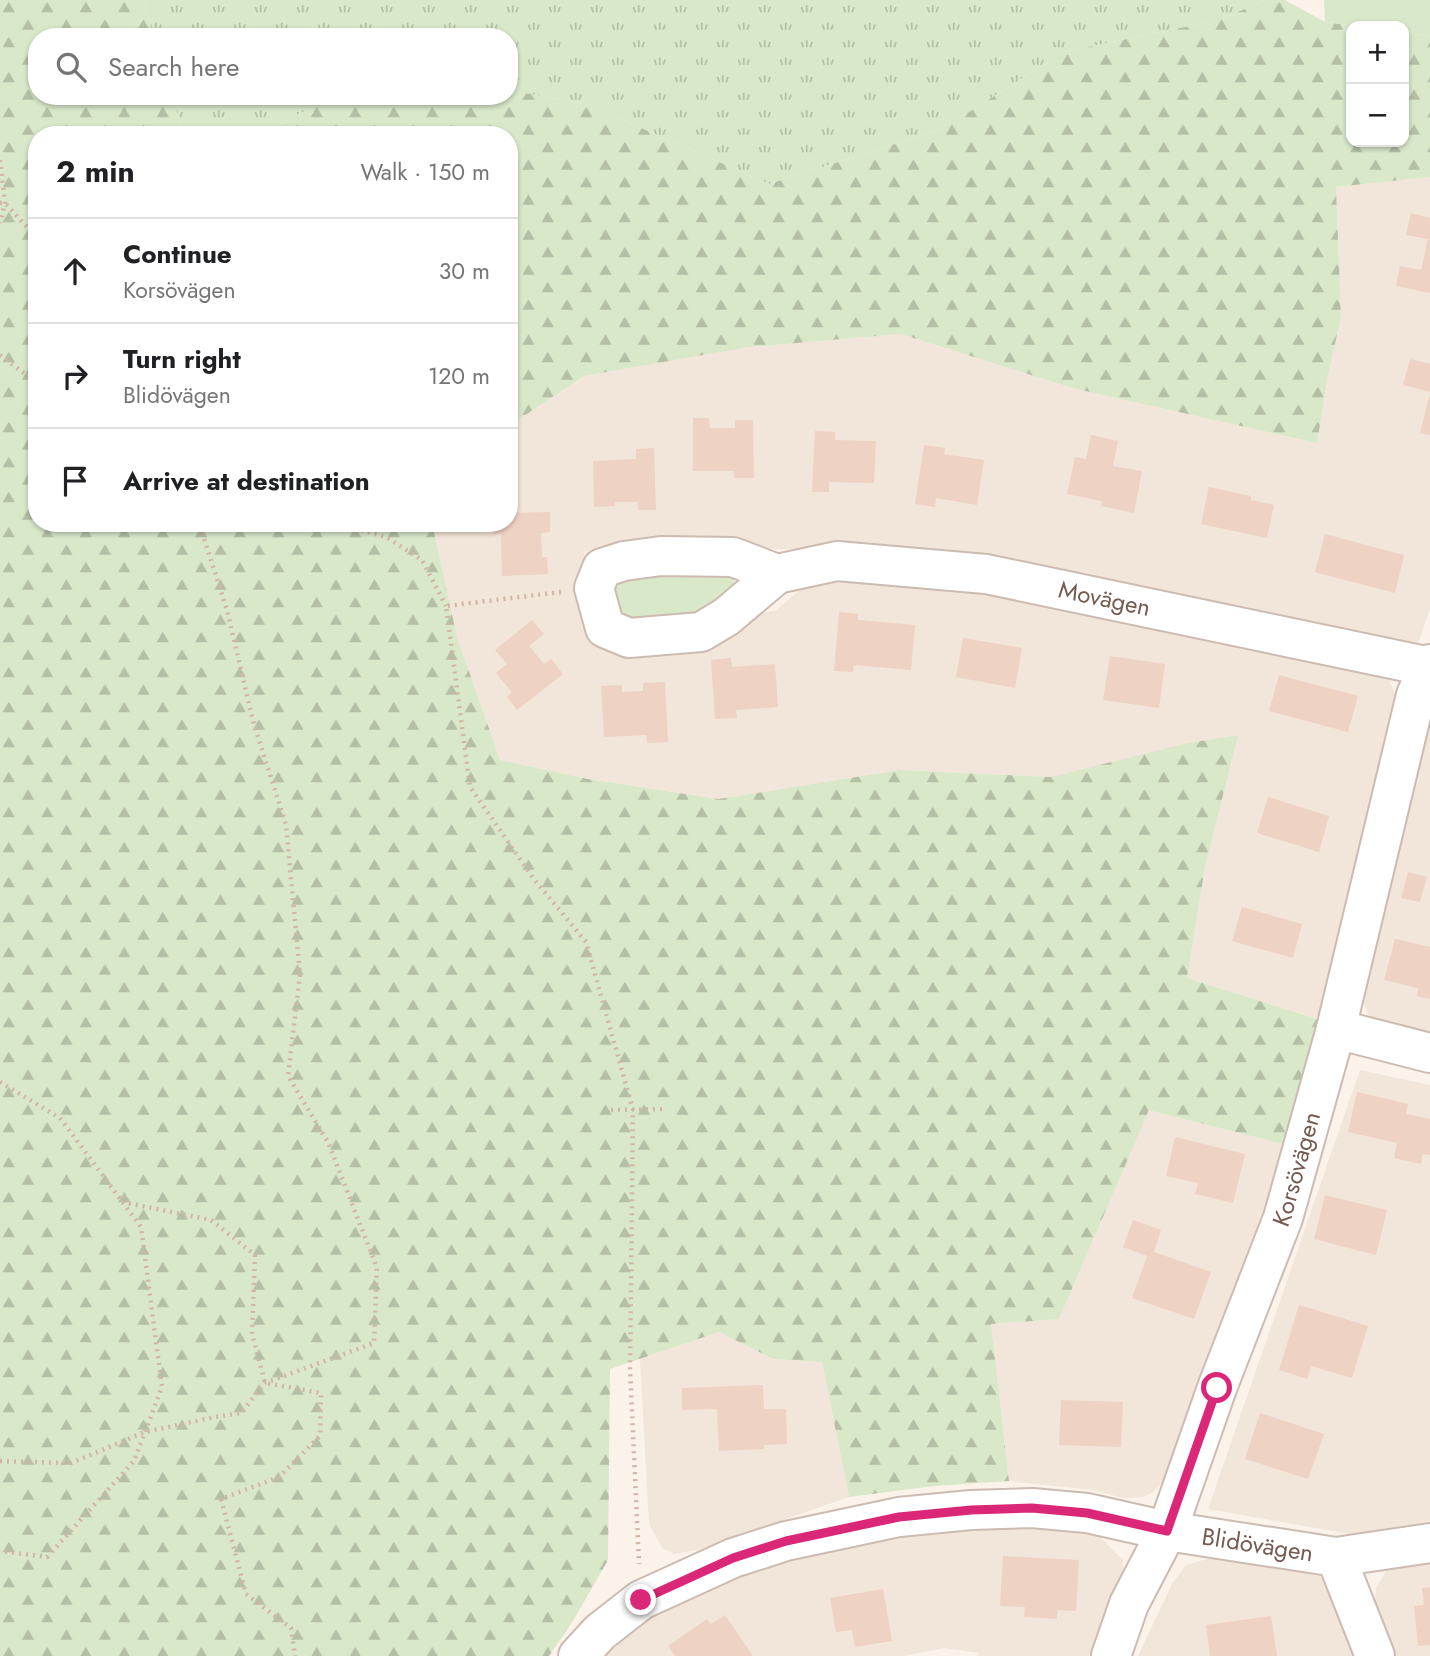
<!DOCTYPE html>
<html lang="en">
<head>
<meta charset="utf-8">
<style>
	body { margin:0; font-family:Jost,sans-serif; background:#f2f2f2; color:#202124 }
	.controls { position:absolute; right:21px; top:21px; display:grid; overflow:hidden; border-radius:14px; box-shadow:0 2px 5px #0004 }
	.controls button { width:63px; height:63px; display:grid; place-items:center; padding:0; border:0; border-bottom:2px solid #e0e0e0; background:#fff; color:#202124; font:35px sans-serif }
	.stop { position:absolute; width:21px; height:21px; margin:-16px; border:5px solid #db2777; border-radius:50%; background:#fff }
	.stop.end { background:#db2777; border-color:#fff; box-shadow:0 2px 7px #0008 }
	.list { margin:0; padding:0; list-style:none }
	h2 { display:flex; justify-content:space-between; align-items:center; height:91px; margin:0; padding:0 28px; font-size:30px }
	h2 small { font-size:23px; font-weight:400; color:#757577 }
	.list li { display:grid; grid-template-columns:46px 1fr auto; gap:21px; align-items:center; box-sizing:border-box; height:105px; padding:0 28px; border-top:2px solid #e0e0e0 }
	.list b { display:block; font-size:26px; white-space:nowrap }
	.list p { margin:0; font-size:23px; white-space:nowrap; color:#757577 }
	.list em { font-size:23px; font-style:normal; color:#757577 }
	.icon { flex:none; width:38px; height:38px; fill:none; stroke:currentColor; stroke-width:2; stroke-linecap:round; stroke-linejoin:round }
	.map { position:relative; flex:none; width:1430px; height:1656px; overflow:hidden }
	.search { position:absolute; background:#fff; box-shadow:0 2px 5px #0004; left:28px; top:28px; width:490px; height:77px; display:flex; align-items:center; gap:18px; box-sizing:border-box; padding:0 24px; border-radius:28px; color:#757577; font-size:26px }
	.panel { position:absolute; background:#fff; box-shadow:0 2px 5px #0004; left:28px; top:126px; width:490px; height:406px; border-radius:28px }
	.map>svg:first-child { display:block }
	.residential { fill:#f2e5d9 }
	.grass { fill:url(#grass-tufts) }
	.forest { fill:url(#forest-firs) }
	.park { fill:#d8e8c9 }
	.building { fill:#eed2c4 }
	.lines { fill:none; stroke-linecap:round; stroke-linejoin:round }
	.minor-casing { stroke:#ccbbb1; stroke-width:42 }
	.path { stroke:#d3b5a7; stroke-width:4.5; stroke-dasharray:2 5; stroke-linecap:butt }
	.minor { stroke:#fff; stroke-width:38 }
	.route { stroke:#db2777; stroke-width:9 }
	.labels { text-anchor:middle; stroke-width:7; stroke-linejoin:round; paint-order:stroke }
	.street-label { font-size:24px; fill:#745a4f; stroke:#fef8f0 }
</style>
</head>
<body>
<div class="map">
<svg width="1430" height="1656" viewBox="0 0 1430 1656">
	<defs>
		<pattern id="grass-tufts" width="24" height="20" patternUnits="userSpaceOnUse" patternTransform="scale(1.75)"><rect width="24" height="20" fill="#d8e8c9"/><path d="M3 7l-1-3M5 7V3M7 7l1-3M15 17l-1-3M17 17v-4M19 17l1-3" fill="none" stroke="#b4bfa6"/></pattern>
		<pattern id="forest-firs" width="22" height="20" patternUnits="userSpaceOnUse" patternTransform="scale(1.75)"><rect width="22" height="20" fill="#d8e8c9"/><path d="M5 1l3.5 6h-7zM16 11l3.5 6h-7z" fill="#b4bfa6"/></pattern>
	</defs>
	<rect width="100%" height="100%" fill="#fbf3ea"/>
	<!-- residential -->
	<path class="residential" d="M 1430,177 L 1430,609 L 1419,641 L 1408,654 L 934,554 L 749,548 L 655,540 L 584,552 L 588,631 L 775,611 L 808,583 L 835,570 L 946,586 L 1375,669 L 1388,678 L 1399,702 L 1320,1020 L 1187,978 L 1205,867 L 1237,735 L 1183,744 L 1051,777 L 899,770 L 718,799 L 588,779 L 500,760 L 457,637 L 432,523 L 509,523 L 509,426 L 584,376 L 749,347 L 901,334 L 1072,388 L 1317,443 L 1328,375 L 1341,317 L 1336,187 Z
		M 1430,709 L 1430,1035 L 1389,1024 L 1368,1015 L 1360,993 Z
		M 1360,1070 L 1430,1085 L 1430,1521 L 1350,1534 L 1208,1509 Z
		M 1149,1109 L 1288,1145 L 1217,1342 L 1165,1480 L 1152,1493 L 1142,1497 L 1123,1498 L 1092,1490 L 1009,1481 L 991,1324 L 1059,1319 Z
		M 719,1332 L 773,1359 L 822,1362 L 849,1497 L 698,1550 L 674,1554 L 662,1548 L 649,1524 L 640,1359 Z
		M 1040,1522 L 1098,1535 L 1123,1560 L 1125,1592 L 1099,1656 L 977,1656 L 979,1653 L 944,1648 L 904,1656 L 602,1656 L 614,1641 L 687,1595 L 806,1549 L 912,1527 Z
		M 1430,1556 L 1430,1656 L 1390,1656 L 1374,1613 L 1376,1588 L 1386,1571 L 1402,1560 Z
		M 1207,1559 L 1250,1559 L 1321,1577 L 1360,1656 L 1138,1656 L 1172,1584 L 1186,1565 Z"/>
	<!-- grass -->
	<path class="grass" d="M 143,0 L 1265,0 L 1219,20 L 1064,52 L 942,129 L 769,184 L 589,105 L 509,90 L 509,37 L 154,37 Z
		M 172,96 L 332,96 L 261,135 L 201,135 L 181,126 Z"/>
	<!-- forest -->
	<path class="forest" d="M 0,0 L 143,0 L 154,37 L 37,37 L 37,96 L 172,96 L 181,126 L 201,135 L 37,135 L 37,523 L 432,523 L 457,637 L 500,760 L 588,779 L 718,799 L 899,770 L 1051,777 L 1183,744 L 1238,735 L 1205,867 L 1187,978 L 1320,1020 L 1288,1145 L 1149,1110 L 1059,1319 L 991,1324 L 1009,1481 L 934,1486 L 849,1497 L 822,1362 L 773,1359 L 719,1332 L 610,1369 L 608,1560 L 573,1621 L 549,1656 L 0,1656 Z
		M 1265,0 L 1285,0 L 1325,22 L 1357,26 L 1351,26 L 1351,142 L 1404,142 L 1404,33 L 1430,36 L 1430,177 L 1336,187 L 1341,317 L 1328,375 L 1317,443 L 1072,388 L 901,334 L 749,347 L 584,376 L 509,426 L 509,135 L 261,135 L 332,96 L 509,96 L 509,90 L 589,105 L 769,184 L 942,129 L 1064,52 L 1219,20 Z"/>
	<!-- park -->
	<path class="park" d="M 1324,0 L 1430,0 L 1430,36 L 1404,33 L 1404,26 L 1357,26 L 1325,22 Z
		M 611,573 L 733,576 L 735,587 L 701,620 L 625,624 L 607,584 Z"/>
	<!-- building -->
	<path class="building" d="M 1411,213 L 1430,218 L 1430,293 L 1396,286 L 1400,266 L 1421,270 L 1428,239 L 1406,235 Z
		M 1410,359 L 1430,364 L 1430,392 L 1403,385 Z
		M 1429,397 L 1430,397 L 1430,435 L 1420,433 Z
		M 693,418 L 709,418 L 710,428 L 735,428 L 735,420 L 753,420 L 754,478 L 734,478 L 734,471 L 693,471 Z
		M 815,431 L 835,432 L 835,440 L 876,441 L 874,483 L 829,482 L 829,492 L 812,492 Z
		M 1091,435 L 1118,441 L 1113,466 L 1142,471 L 1134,513 L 1101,506 L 1102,501 L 1067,494 L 1075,457 L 1086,459 Z
		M 924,445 L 945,448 L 944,454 L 984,460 L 977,505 L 936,498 L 935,507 L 915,504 Z
		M 654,448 L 656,510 L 638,510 L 638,502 L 615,502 L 615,506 L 594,507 L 593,461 L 636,459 L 636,449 Z
		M 1209,487 L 1251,496 L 1251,500 L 1274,505 L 1267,538 L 1201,524 Z
		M 550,512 L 550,532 L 541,533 L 542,557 L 547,557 L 548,574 L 502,576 L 501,534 L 493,534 L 493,523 L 509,523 L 509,513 Z
		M 1325,534 L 1404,555 L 1395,593 L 1315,572 Z
		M 839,612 L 858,614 L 858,620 L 915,625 L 911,670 L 854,665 L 853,672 L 834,671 Z
		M 532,620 L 544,634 L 529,646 L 544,664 L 551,659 L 563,674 L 517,710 L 507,697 L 512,692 L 496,673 L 507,664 L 495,650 Z
		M 963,638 L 1022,648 L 1015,688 L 956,677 Z
		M 1110,656 L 1165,664 L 1159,708 L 1103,700 Z
		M 731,658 L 732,667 L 775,664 L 778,707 L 736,710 L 737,718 L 715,719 L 711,660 Z
		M 1279,675 L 1358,696 L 1348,732 L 1269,711 Z
		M 665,682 L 668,742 L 647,743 L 646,735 L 604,737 L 601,686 L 622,685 L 622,692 L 643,691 L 643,683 Z
		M 1268,797 L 1329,816 L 1319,852 L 1257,833 Z
		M 1408,872 L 1427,877 L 1420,902 L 1401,898 Z
		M 1242,907 L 1302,924 L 1293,958 L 1232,941 Z
		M 1395,939 L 1430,947 L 1430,999 L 1417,996 L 1418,988 L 1384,980 Z
		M 1357,1092 L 1408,1104 L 1406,1114 L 1430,1119 L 1430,1155 L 1423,1154 L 1421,1164 L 1394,1158 L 1397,1143 L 1348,1132 Z
		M 1175,1137 L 1245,1154 L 1233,1203 L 1195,1194 L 1198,1183 L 1166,1176 Z
		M 1325,1195 L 1387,1210 L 1376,1255 L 1314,1239 Z
		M 1133,1220 L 1161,1230 L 1154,1252 L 1211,1272 L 1194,1319 L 1132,1298 L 1147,1256 L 1123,1247 Z
		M 1299,1305 L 1368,1326 L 1352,1378 L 1311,1366 L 1307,1379 L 1279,1370 Z
		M 763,1385 L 764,1409 L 786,1409 L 787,1444 L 764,1445 L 764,1449 L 719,1451 L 717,1409 L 682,1410 L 682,1388 Z
		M 1061,1400 L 1123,1402 L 1121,1447 L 1059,1445 Z
		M 1260,1413 L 1324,1434 L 1308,1479 L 1245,1459 Z
		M 1003,1556 L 1079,1560 L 1076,1611 L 1057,1610 L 1057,1619 L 1024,1617 L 1025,1607 L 1000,1606 Z
		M 1430,1587 L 1430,1645 L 1418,1646 L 1414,1606 L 1424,1605 L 1422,1588 Z
		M 883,1589 L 892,1641 L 855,1647 L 852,1630 L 836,1632 L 830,1598 Z
		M 725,1615 L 753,1656 L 675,1656 L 668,1646 L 707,1619 L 711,1624 Z
		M 1271,1616 L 1277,1656 L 1210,1656 L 1206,1625 Z"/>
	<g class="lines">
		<defs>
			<g id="minor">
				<path d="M 661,556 L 733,557 L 777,574 L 726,617 L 701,632 L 629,638 L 605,628 L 594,588 L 602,568 L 624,561 Z"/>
				<path id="s1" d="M 777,574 L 837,561 L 986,574 L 1430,667"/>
				<path d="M 1336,1029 L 1430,1053"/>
				<path d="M 1336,1557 L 1375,1656"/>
				<path id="s2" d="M 578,1656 L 600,1632 L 641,1600 L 733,1558 L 786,1541 L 899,1517 L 971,1510 L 1032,1508 L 1087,1513 L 1167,1531 L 1336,1557 L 1430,1543"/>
				<path id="s3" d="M 1111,1656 L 1129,1604 L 1167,1531 L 1217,1388 L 1283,1218 L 1336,1029 L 1416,695 L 1430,664"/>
			</g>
		</defs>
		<!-- minor casing -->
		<use href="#minor" class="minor-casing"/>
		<!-- path -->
		<path class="path" d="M 0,160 L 5,203 L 0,223
			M 0,203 L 5,203 L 37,238
			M 0,355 L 37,383
			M 334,523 L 386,537 L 422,560 L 446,606
			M 561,592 L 446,606 L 470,787 L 533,878 L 586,942 L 633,1110 L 630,1368 L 639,1564
			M 0,1082 L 60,1118 L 141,1227 L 162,1387 L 134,1461 L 47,1557 L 0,1551
			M 611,1110 L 667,1109
			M 122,1202 L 211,1220 L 255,1255 L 252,1334 L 265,1383 L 321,1393 L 320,1436 L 279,1477 L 221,1499 L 246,1594 L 291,1628 L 295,1656
			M 0,1461 L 71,1463 L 145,1432 L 215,1417 L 241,1413 L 265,1383 L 374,1343 L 377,1268 L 328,1142 L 288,1076 L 300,974 L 286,825 L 253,721 L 227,610 L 199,523"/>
		<!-- minor -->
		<use href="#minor" class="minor"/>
	</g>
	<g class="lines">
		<!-- route -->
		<path class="route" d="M 641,1600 L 733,1558 L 786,1541 L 899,1517 L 971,1510 L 1032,1508 L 1087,1513 L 1167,1531 L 1217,1388"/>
	</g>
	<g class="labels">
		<!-- street labels -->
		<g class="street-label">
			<text dy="8" stroke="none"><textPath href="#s1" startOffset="332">Movägen</textPath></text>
			<text dy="8" stroke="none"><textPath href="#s3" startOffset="522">Korsövägen</textPath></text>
			<text dy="8" stroke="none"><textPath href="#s2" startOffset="719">Blidövägen</textPath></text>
		</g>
	</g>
</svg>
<div class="controls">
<button>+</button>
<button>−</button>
</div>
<div class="stop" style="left:1217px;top:1388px"></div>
<div class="stop end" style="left:641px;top:1600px"></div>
<div class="search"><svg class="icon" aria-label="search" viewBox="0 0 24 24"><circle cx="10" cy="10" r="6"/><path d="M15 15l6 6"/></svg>Search here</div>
<section class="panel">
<h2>2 min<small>Walk · 150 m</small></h2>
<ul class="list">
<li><svg class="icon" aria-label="ahead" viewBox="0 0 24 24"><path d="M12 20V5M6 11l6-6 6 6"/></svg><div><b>Continue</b><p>Korsövägen</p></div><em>30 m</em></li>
<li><svg class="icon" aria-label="right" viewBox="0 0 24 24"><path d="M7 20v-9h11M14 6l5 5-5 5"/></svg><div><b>Turn right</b><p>Blidövägen</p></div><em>120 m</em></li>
<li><svg class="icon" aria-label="arrive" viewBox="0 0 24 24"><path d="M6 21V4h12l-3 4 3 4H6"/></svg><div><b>Arrive at destination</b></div></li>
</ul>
</section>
</div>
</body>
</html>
